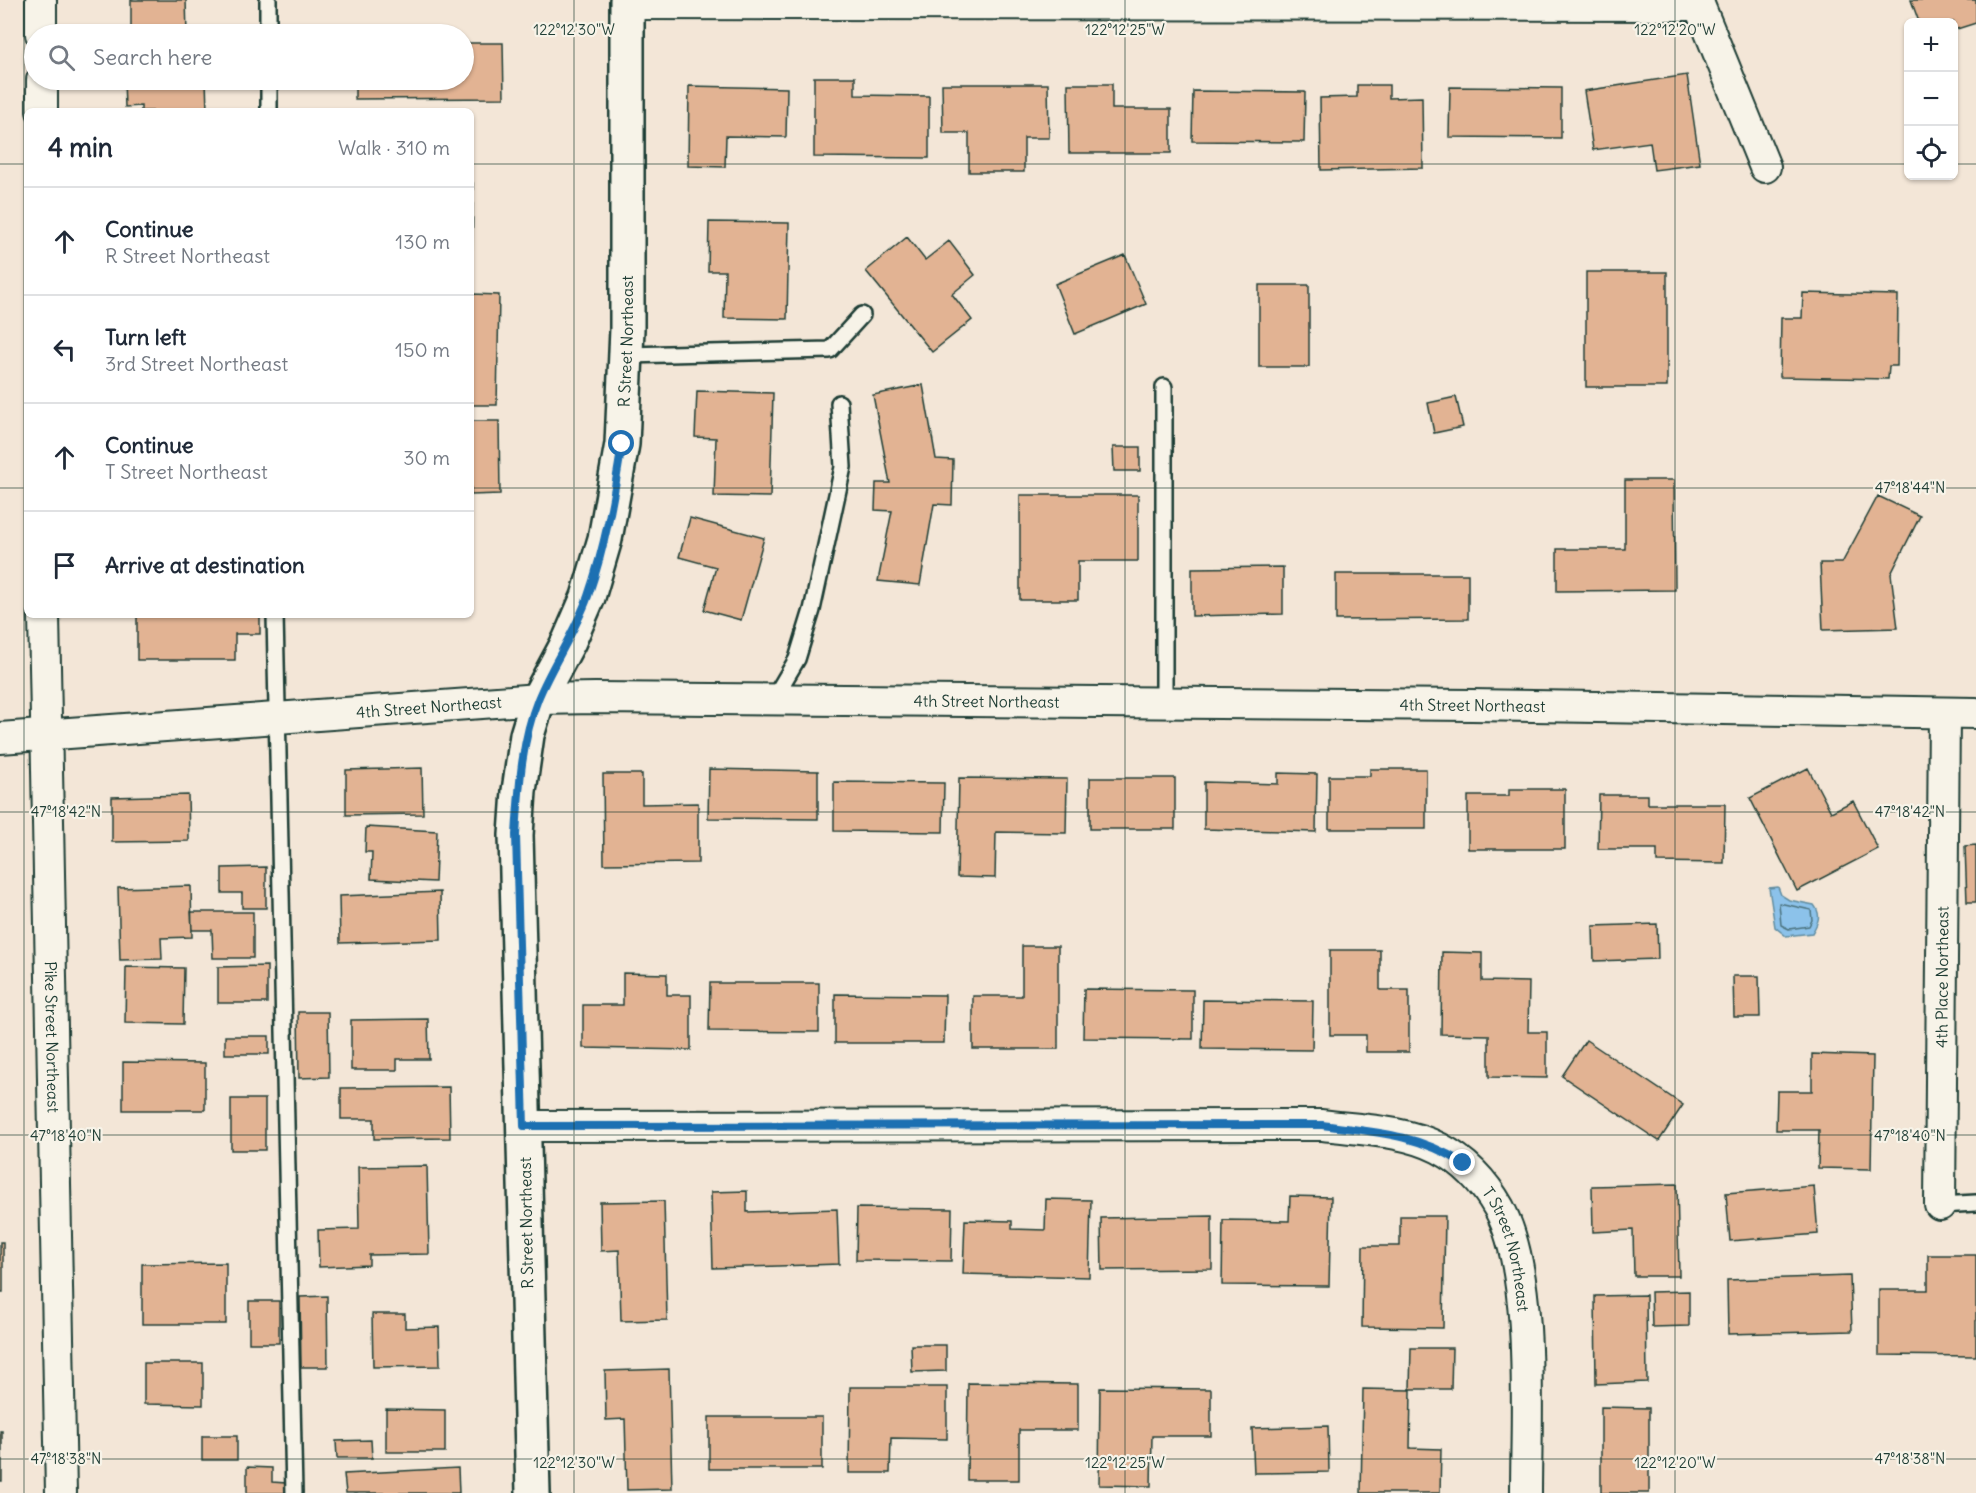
<!DOCTYPE html>
<html lang="en">
<head>
<meta charset="utf-8">
<style>
	body { margin:0; font-family:Delius,sans-serif; background:#f2f2f3; color:#1f2937 }
	.controls { position:absolute; right:18px; top:18px; display:grid; overflow:hidden; border-radius:9px; box-shadow:0 2px 4px #0004 }
	.controls button { width:54px; height:54px; display:grid; place-items:center; padding:0; border:0; border-bottom:2px solid #e0e1e3; background:#fff; color:#1f2937; font:30px sans-serif }
	.stop { position:absolute; width:18px; height:18px; margin:-14px; border:4px solid #1f6fb2; border-radius:50%; background:#fff }
	.stop.end { background:#1f6fb2; border-color:#fff; box-shadow:0 2px 6px #0008 }
	.list { margin:0; padding:0; list-style:none }
	h2 { display:flex; justify-content:space-between; align-items:center; height:78px; margin:0; padding:0 24px; font-size:26px }
	h2 small { font-size:20px; font-weight:400; color:#747a83 }
	.list li { display:grid; grid-template-columns:39px 1fr auto; gap:18px; align-items:center; box-sizing:border-box; height:108px; padding:0 24px; border-top:2px solid #e0e1e3 }
	.list b { display:block; font-size:22px; white-space:nowrap }
	.list p { margin:0; font-size:20px; white-space:nowrap; color:#747a83 }
	.list em { font-size:20px; font-style:normal; color:#747a83 }
	.icon { flex:none; width:33px; height:33px; fill:none; stroke:currentColor; stroke-width:2; stroke-linecap:round; stroke-linejoin:round }
	.map { position:relative; flex:none; width:1976px; height:1493px; overflow:hidden }
	.search { position:absolute; background:#fff; box-shadow:0 2px 4px #0004; left:24px; top:24px; width:450px; height:66px; display:flex; align-items:center; gap:15px; box-sizing:border-box; padding:0 21px; border-radius:33px; color:#747a83; font-size:22px }
	.panel { position:absolute; background:#fff; box-shadow:0 2px 4px #0004; left:24px; top:108px; width:450px; height:510px; border-radius:9px }
	.map>svg:first-child { display:block }
	.water { fill:#8cc2ea; stroke:#608da1; stroke-width:1.5 }
	.lines { fill:none; stroke-linecap:round; stroke-linejoin:round }
	.shore { stroke:#4b727d; stroke-width:1.5 }
	.building { fill:#e2b393; stroke:#1f3d34; stroke-width:1.5 }
	.lane-casing { stroke:#1f3d34; stroke-width:20 }
	.street-casing { stroke:#1f3d34; stroke-width:34 }
	.secondary-casing { stroke:#1f3d34; stroke-width:38 }
	.lane { stroke:#f7f3e8; stroke-width:15 }
	.street { stroke:#f7f3e8; stroke-width:30 }
	.secondary { stroke:#f7f3e8; stroke-width:33 }
	.route { stroke:#1f6fb2; stroke-width:8 }
	.ticks { fill:none; stroke:#1f3d34; stroke-width:1.5; stroke-opacity:0.45 }
	.labels { text-anchor:middle; stroke-width:4.5; stroke-linejoin:round; paint-order:stroke }
	.street-label { font-size:16px; fill:#1f3d34; stroke:#f7f3e8 }
	.ticks-label { font-size:15px; text-anchor:middle; fill:#1f3d34; stroke:#f7f3e8; stroke-width:4.5; stroke-linejoin:round; paint-order:stroke }
</style>
</head>
<body>
<div class="map">
<svg width="1976" height="1493" viewBox="0 0 1976 1493">
	<rect width="100%" height="100%" fill="#f3e6d7"/>
	<filter id="ink" filterUnits="userSpaceOnUse"><feTurbulence type="fractalNoise" baseFrequency=".0167" numOctaves="2"/><feDisplacementMap in="SourceGraphic" scale="12" xChannelSelector="R" yChannelSelector="G"/><feConvolveMatrix kernelMatrix="1 2 1 2 8 2 1 2 1" color-interpolation-filters="sRGB"/></filter>
	<g filter="url(#ink)">
		<!-- water -->
		<path class="water" d="M 1778,887 L 1781,895 L 1789,900 L 1814,905 C 1822,915 1818,923 1812,933 L 1786,936 L 1775,927 L 1769,888 Z"/>
		<g class="lines">
			<!-- shore -->
			<path class="shore" d="M 1779,903 L 1811,910 L 1812,920 L 1809,926 L 1789,929 L 1781,925 Z"/>
		</g>
		<!-- building -->
		<path class="building" d="M 131,0 L 186,0 L 187,34 L 131,34 Z
			M 1911,0 L 1976,0 L 1976,23 L 1954,30 L 1954,22 L 1919,22 Z
			M 464,43 L 503,43 L 504,98 L 355,99 L 355,80 L 464,80 Z
			M 1687,75 L 1700,164 L 1654,170 L 1650,142 L 1593,150 L 1584,91 Z
			M 814,77 L 855,77 L 855,95 L 929,96 L 929,158 L 814,157 Z
			M 124,80 L 206,80 L 207,111 L 141,111 L 141,106 L 125,107 Z
			M 942,84 L 1048,84 L 1049,138 L 1024,138 L 1024,172 L 969,172 L 969,133 L 943,133 Z
			M 1068,84 L 1112,84 L 1112,109 L 1171,109 L 1171,153 L 1069,153 Z
			M 1357,85 L 1389,85 L 1389,98 L 1422,97 L 1423,168 L 1321,170 L 1320,98 L 1357,97 Z
			M 689,86 L 787,88 L 786,137 L 726,136 L 725,167 L 688,166 Z
			M 1450,87 L 1561,88 L 1561,138 L 1449,137 Z
			M 1193,91 L 1305,92 L 1304,142 L 1192,141 Z
			M 471,183 L 473,183 L 472,275 L 471,275 Z
			M 709,222 L 789,223 L 787,319 L 724,318 L 725,271 L 708,271 Z
			M 907,237 L 925,260 L 949,241 L 975,275 L 952,294 L 972,320 L 932,352 L 866,271 Z
			M 1125,255 L 1146,304 L 1075,334 L 1055,284 Z
			M 1586,272 L 1667,272 L 1667,387 L 1586,387 Z
			M 1259,285 L 1309,285 L 1309,367 L 1259,367 Z
			M 1803,293 L 1898,295 L 1897,366 L 1889,366 L 1888,379 L 1780,377 L 1781,318 L 1802,318 Z
			M 471,294 L 499,295 L 497,405 L 471,405 Z
			M 923,385 L 936,459 L 953,460 L 952,505 L 934,504 L 920,585 L 878,581 L 892,511 L 875,510 L 876,483 L 890,483 L 873,395 Z
			M 697,391 L 773,393 L 770,497 L 714,496 L 716,438 L 695,437 Z
			M 1456,397 L 1463,427 L 1434,433 L 1428,403 Z
			M 471,421 L 499,421 L 500,494 L 471,495 Z
			M 1113,447 L 1140,447 L 1140,471 L 1114,471 Z
			M 1625,480 L 1674,480 L 1675,590 L 1557,591 L 1557,549 L 1625,549 Z
			M 1020,495 L 1138,495 L 1138,561 L 1078,561 L 1078,600 L 1020,600 Z
			M 1878,496 L 1920,516 L 1891,574 L 1898,628 L 1823,630 L 1820,563 L 1842,563 Z
			M 690,518 L 764,538 L 741,620 L 704,610 L 716,567 L 679,557 Z
			M 1283,567 L 1283,614 L 1192,616 L 1192,568 Z
			M 1336,574 L 1468,574 L 1468,619 L 1336,620 Z
			M 137,615 L 260,615 L 260,634 L 235,634 L 235,660 L 137,660 Z
			M 422,768 L 423,814 L 346,815 L 346,770 Z
			M 1808,768 L 1831,812 L 1853,801 L 1878,849 L 1797,891 L 1750,798 Z
			M 709,769 L 818,771 L 818,819 L 708,818 Z
			M 1370,769 L 1426,769 L 1426,829 L 1329,829 L 1329,776 L 1370,776 Z
			M 1278,773 L 1317,774 L 1316,832 L 1204,829 L 1204,782 L 1278,784 Z
			M 603,774 L 642,774 L 642,804 L 698,803 L 698,863 L 604,864 Z
			M 959,778 L 1067,779 L 1066,833 L 996,832 L 995,878 L 957,877 Z
			M 1090,778 L 1175,778 L 1175,829 L 1090,829 Z
			M 834,782 L 944,783 L 943,832 L 834,831 Z
			M 1509,789 L 1565,789 L 1565,849 L 1468,849 L 1468,796 L 1509,796 Z
			M 188,795 L 189,841 L 112,842 L 112,797 Z
			M 1599,795 L 1648,795 L 1648,804 L 1725,804 L 1724,863 L 1657,862 L 1657,849 L 1598,849 Z
			M 366,827 L 437,831 L 435,882 L 371,879 L 372,852 L 365,852 Z
			M 1976,845 L 1976,902 L 1967,902 L 1965,846 Z
			M 266,867 L 266,908 L 242,908 L 242,893 L 222,893 L 222,868 Z
			M 191,886 L 192,937 L 161,938 L 162,959 L 120,960 L 118,888 Z
			M 440,892 L 441,940 L 340,943 L 339,896 Z
			M 191,912 L 253,912 L 253,958 L 213,958 L 212,930 L 192,930 Z
			M 1657,924 L 1658,959 L 1594,961 L 1593,926 Z
			M 1022,946 L 1058,946 L 1058,1049 L 973,1049 L 973,996 L 1022,996 Z
			M 1330,950 L 1380,950 L 1380,990 L 1409,990 L 1409,1052 L 1366,1052 L 1366,1035 L 1330,1035 Z
			M 1442,952 L 1482,953 L 1482,981 L 1529,982 L 1528,1032 L 1547,1032 L 1547,1078 L 1489,1077 L 1489,1035 L 1441,1034 Z
			M 267,966 L 267,1003 L 218,1003 L 218,967 Z
			M 126,967 L 184,968 L 183,1024 L 125,1023 Z
			M 623,973 L 667,974 L 667,995 L 691,995 L 691,1050 L 583,1048 L 583,1005 L 623,1005 Z
			M 1733,976 L 1759,976 L 1760,1017 L 1734,1017 Z
			M 710,983 L 819,983 L 819,1032 L 709,1031 Z
			M 1084,989 L 1193,990 L 1193,1039 L 1083,1038 Z
			M 835,994 L 945,995 L 944,1043 L 835,1043 Z
			M 1203,1000 L 1313,1001 L 1312,1050 L 1202,1049 Z
			M 298,1012 L 328,1012 L 329,1077 L 299,1078 Z
			M 428,1019 L 429,1059 L 397,1059 L 397,1070 L 351,1070 L 351,1020 Z
			M 225,1036 L 269,1036 L 269,1054 L 225,1054 Z
			M 1586,1040 L 1683,1105 L 1659,1141 L 1562,1076 Z
			M 1812,1054 L 1873,1056 L 1871,1169 L 1818,1168 L 1819,1130 L 1776,1130 L 1777,1091 L 1812,1091 Z
			M 123,1062 L 205,1063 L 205,1110 L 123,1110 Z
			M 449,1087 L 450,1138 L 374,1139 L 374,1119 L 341,1119 L 341,1088 Z
			M 231,1099 L 265,1099 L 265,1150 L 231,1150 Z
			M 427,1166 L 429,1254 L 369,1255 L 369,1265 L 319,1267 L 318,1230 L 359,1229 L 358,1167 Z
			M 1677,1184 L 1679,1276 L 1634,1276 L 1633,1230 L 1593,1232 L 1592,1186 Z
			M 1814,1186 L 1818,1234 L 1730,1241 L 1726,1193 Z
			M 747,1191 L 747,1212 L 837,1209 L 839,1264 L 713,1268 L 711,1192 Z
			M 1290,1196 L 1331,1197 L 1329,1286 L 1222,1285 L 1223,1220 L 1289,1221 Z
			M 1046,1199 L 1091,1200 L 1089,1277 L 963,1274 L 965,1220 L 1012,1221 L 1012,1229 L 1045,1230 Z
			M 664,1201 L 667,1320 L 621,1321 L 619,1250 L 601,1251 L 600,1202 Z
			M 857,1208 L 952,1209 L 951,1261 L 856,1260 Z
			M 1212,1216 L 1212,1269 L 1102,1270 L 1101,1218 Z
			M 1400,1216 L 1445,1216 L 1443,1328 L 1362,1327 L 1363,1246 L 1400,1246 Z
			M 0,1242 L 3,1242 L 3,1292 L 0,1292 Z
			M 1928,1255 L 1976,1255 L 1976,1356 L 1879,1355 L 1879,1290 L 1928,1290 Z
			M 226,1263 L 226,1324 L 142,1324 L 142,1264 Z
			M 1850,1276 L 1852,1331 L 1728,1334 L 1727,1280 Z
			M 1689,1291 L 1689,1326 L 1652,1327 L 1651,1292 Z
			M 1646,1295 L 1647,1382 L 1596,1384 L 1595,1296 Z
			M 327,1296 L 328,1367 L 301,1367 L 300,1297 Z
			M 249,1301 L 279,1301 L 279,1343 L 249,1343 Z
			M 372,1314 L 405,1314 L 405,1328 L 439,1327 L 440,1366 L 373,1367 Z
			M 911,1345 L 946,1345 L 946,1371 L 912,1372 Z
			M 1411,1348 L 1452,1348 L 1451,1389 L 1410,1389 Z
			M 144,1363 L 203,1363 L 203,1405 L 144,1404 Z
			M 669,1369 L 672,1489 L 627,1490 L 625,1419 L 606,1420 L 605,1371 Z
			M 968,1383 L 1078,1384 L 1078,1430 L 1019,1430 L 1019,1480 L 967,1480 Z
			M 850,1387 L 947,1387 L 947,1439 L 891,1438 L 890,1473 L 849,1473 Z
			M 1100,1388 L 1211,1389 L 1211,1436 L 1152,1436 L 1151,1486 L 1099,1485 Z
			M 1363,1389 L 1411,1390 L 1410,1448 L 1441,1449 L 1440,1493 L 1361,1493 Z
			M 1601,1407 L 1649,1408 L 1649,1493 L 1601,1493 Z
			M 386,1409 L 445,1410 L 445,1452 L 386,1452 Z
			M 709,1417 L 822,1417 L 822,1469 L 709,1469 Z
			M 1328,1426 L 1329,1472 L 1254,1473 L 1252,1428 Z
			M 0,1431 L 2,1431 L 2,1481 L 0,1481 Z
			M 202,1436 L 237,1436 L 237,1460 L 202,1460 Z
			M 371,1440 L 372,1458 L 337,1458 L 336,1441 Z
			M 247,1467 L 272,1468 L 272,1482 L 286,1483 L 286,1493 L 247,1493 Z
			M 458,1468 L 459,1493 L 346,1493 L 344,1474 Z"/>
		<g class="lines">
			<defs>
				<path id="lane" d="M 268,0 L 268,34
					M 269,80 L 269,111
					M 627,355 L 830,350 L 862,315
					M 1164,387 L 1164,702
					M 275,615 L 294,1493
					M 774,698 L 797,659 L 812,610 L 843,467 L 839,403
					M 1940,1205 L 1976,1203"/>
				<g id="street">
					<path d="M 41,0 L 41,34"/>
					<path d="M 1697,0 L 1765,167"/>
					<path d="M 627,4 L 1699,5"/>
					<path d="M 42,80 L 42,111"/>
					<path id="s1" d="M 44,615 L 61,1493"/>
					<path id="s2" d="M 0,738 L 538,699 L 595,698 L 1472,705 L 1976,713"/>
					<path id="s3" d="M 524,1126 L 1322,1125 C 1360,1130 1404,1130 1439,1148 C 1464,1161 1485,1183 1499,1208 C 1535,1274 1526,1417 1526,1493"/>
					<path id="s4" d="M 1940,1205 L 1944,713"/>
				</g>
				<g id="secondary">
					<path id="s5" d="M 533,1493 L 516,835 L 519,791 L 527,735 L 538,699 L 569,641 L 588,597 L 605,539 L 622,444 L 627,329 L 627,0"/>
				</g>
			</defs>
			<!-- lane casing -->
			<use href="#lane" class="lane-casing"/>
			<!-- street casing -->
			<use href="#street" class="street-casing"/>
			<!-- secondary casing -->
			<use href="#secondary" class="secondary-casing"/>
			<!-- lane -->
			<use href="#lane" class="lane"/>
			<!-- street -->
			<use href="#street" class="street"/>
			<!-- secondary -->
			<use href="#secondary" class="secondary"/>
		</g>
	</g>
	<g class="lines" filter="url(#ink)">
		<!-- route -->
		<path class="route" d="M 622,444 C 614,496 605,547 588,596 C 575,633 552,664 538,699 C 521,742 519,789 516,835 L 524,1126 L 1322,1125 C 1375,1132 1417,1134 1463,1163"/>
	</g>
	<!-- ticks -->
	<path class="ticks" d="M 24,0 L 24,1493M 574,0 L 574,1493M 1125,0 L 1125,1493M 1675,0 L 1675,1493M 0,164 L 27,164M 471,164 L 1908,164M 1954,164 L 1976,164M 0,488 L 27,488M 471,488 L 1976,488M 0,812 L 1976,812M 0,1135 L 1976,1135M 0,1459 L 1976,1459"/>
	<g class="labels">
		<!-- street labels -->
		<g class="street-label">
			<text dy="6" stroke="none"><textPath href="#s5" startOffset="1170">R Street Northeast</textPath></text>
			<text dy="6" stroke="none"><textPath href="#s2" startOffset="988">4th Street Northeast</textPath></text>
			<text dy="6" stroke="none"><textPath href="#s2" startOffset="1474">4th Street Northeast</textPath></text>
			<text dy="6" stroke="none"><textPath href="#s2" startOffset="430">4th Street Northeast</textPath></text>
			<text dy="6" stroke="none"><textPath href="#s4" startOffset="228">4th Place Northeast</textPath></text>
			<text dy="6" stroke="none"><textPath href="#s1" startOffset="422">Pike Street Northeast</textPath></text>
			<text transform="translate(526 1223) rotate(-91)" y="6">R Street Northeast</text>
			<text dy="6" stroke="none"><textPath href="#s3" startOffset="1046">T Street Northeast</textPath></text>
		</g>
	</g>
	<g class="ticks-label">
		<text x="574" y="35">122°12'30"W</text>
		<text x="1125" y="35">122°12'25"W</text>
		<text x="1675" y="35">122°12'20"W</text>
		<text x="1910" y="493">47°18'44"N</text>
		<text x="66" y="817">47°18'42"N</text>
		<text x="1910" y="817">47°18'42"N</text>
		<text x="66" y="1141">47°18'40"N</text>
		<text x="1910" y="1141">47°18'40"N</text>
		<text x="66" y="1464">47°18'38"N</text>
		<text x="1910" y="1464">47°18'38"N</text>
		<text x="574" y="1468">122°12'30"W</text>
		<text x="1125" y="1468">122°12'25"W</text>
		<text x="1675" y="1468">122°12'20"W</text>
	</g>
</svg>
<div class="controls">
<button>+</button>
<button>−</button>
<button><svg class="icon" aria-label="locate" viewBox="0 0 24 24"><circle cx="12" cy="12" r="6"/><path d="M12 2v4M12 18v4M2 12h4M18 12h4"/></svg></button>
</div>
<div class="stop" style="left:622px;top:444px"></div>
<div class="stop end" style="left:1463px;top:1163px"></div>
<div class="search"><svg class="icon" aria-label="search" viewBox="0 0 24 24"><circle cx="10" cy="10" r="6"/><path d="M15 15l6 6"/></svg>Search here</div>
<section class="panel">
<h2>4 min<small>Walk · 310 m</small></h2>
<ul class="list">
<li><svg class="icon" aria-label="ahead" viewBox="0 0 24 24"><path d="M12 20V5M6 11l6-6 6 6"/></svg><div><b>Continue</b><p>R Street Northeast</p></div><em>130 m</em></li>
<li><svg class="icon" aria-label="left" viewBox="0 0 24 24"><path d="M17 20v-9H6M10 6l-5 5 5 5"/></svg><div><b>Turn left</b><p>3rd Street Northeast</p></div><em>150 m</em></li>
<li><svg class="icon" aria-label="ahead" viewBox="0 0 24 24"><path d="M12 20V5M6 11l6-6 6 6"/></svg><div><b>Continue</b><p>T Street Northeast</p></div><em>30 m</em></li>
<li><svg class="icon" aria-label="arrive" viewBox="0 0 24 24"><path d="M6 21V4h12l-3 4 3 4H6"/></svg><div><b>Arrive at destination</b></div></li>
</ul>
</section>
</div>
</body>
</html>
